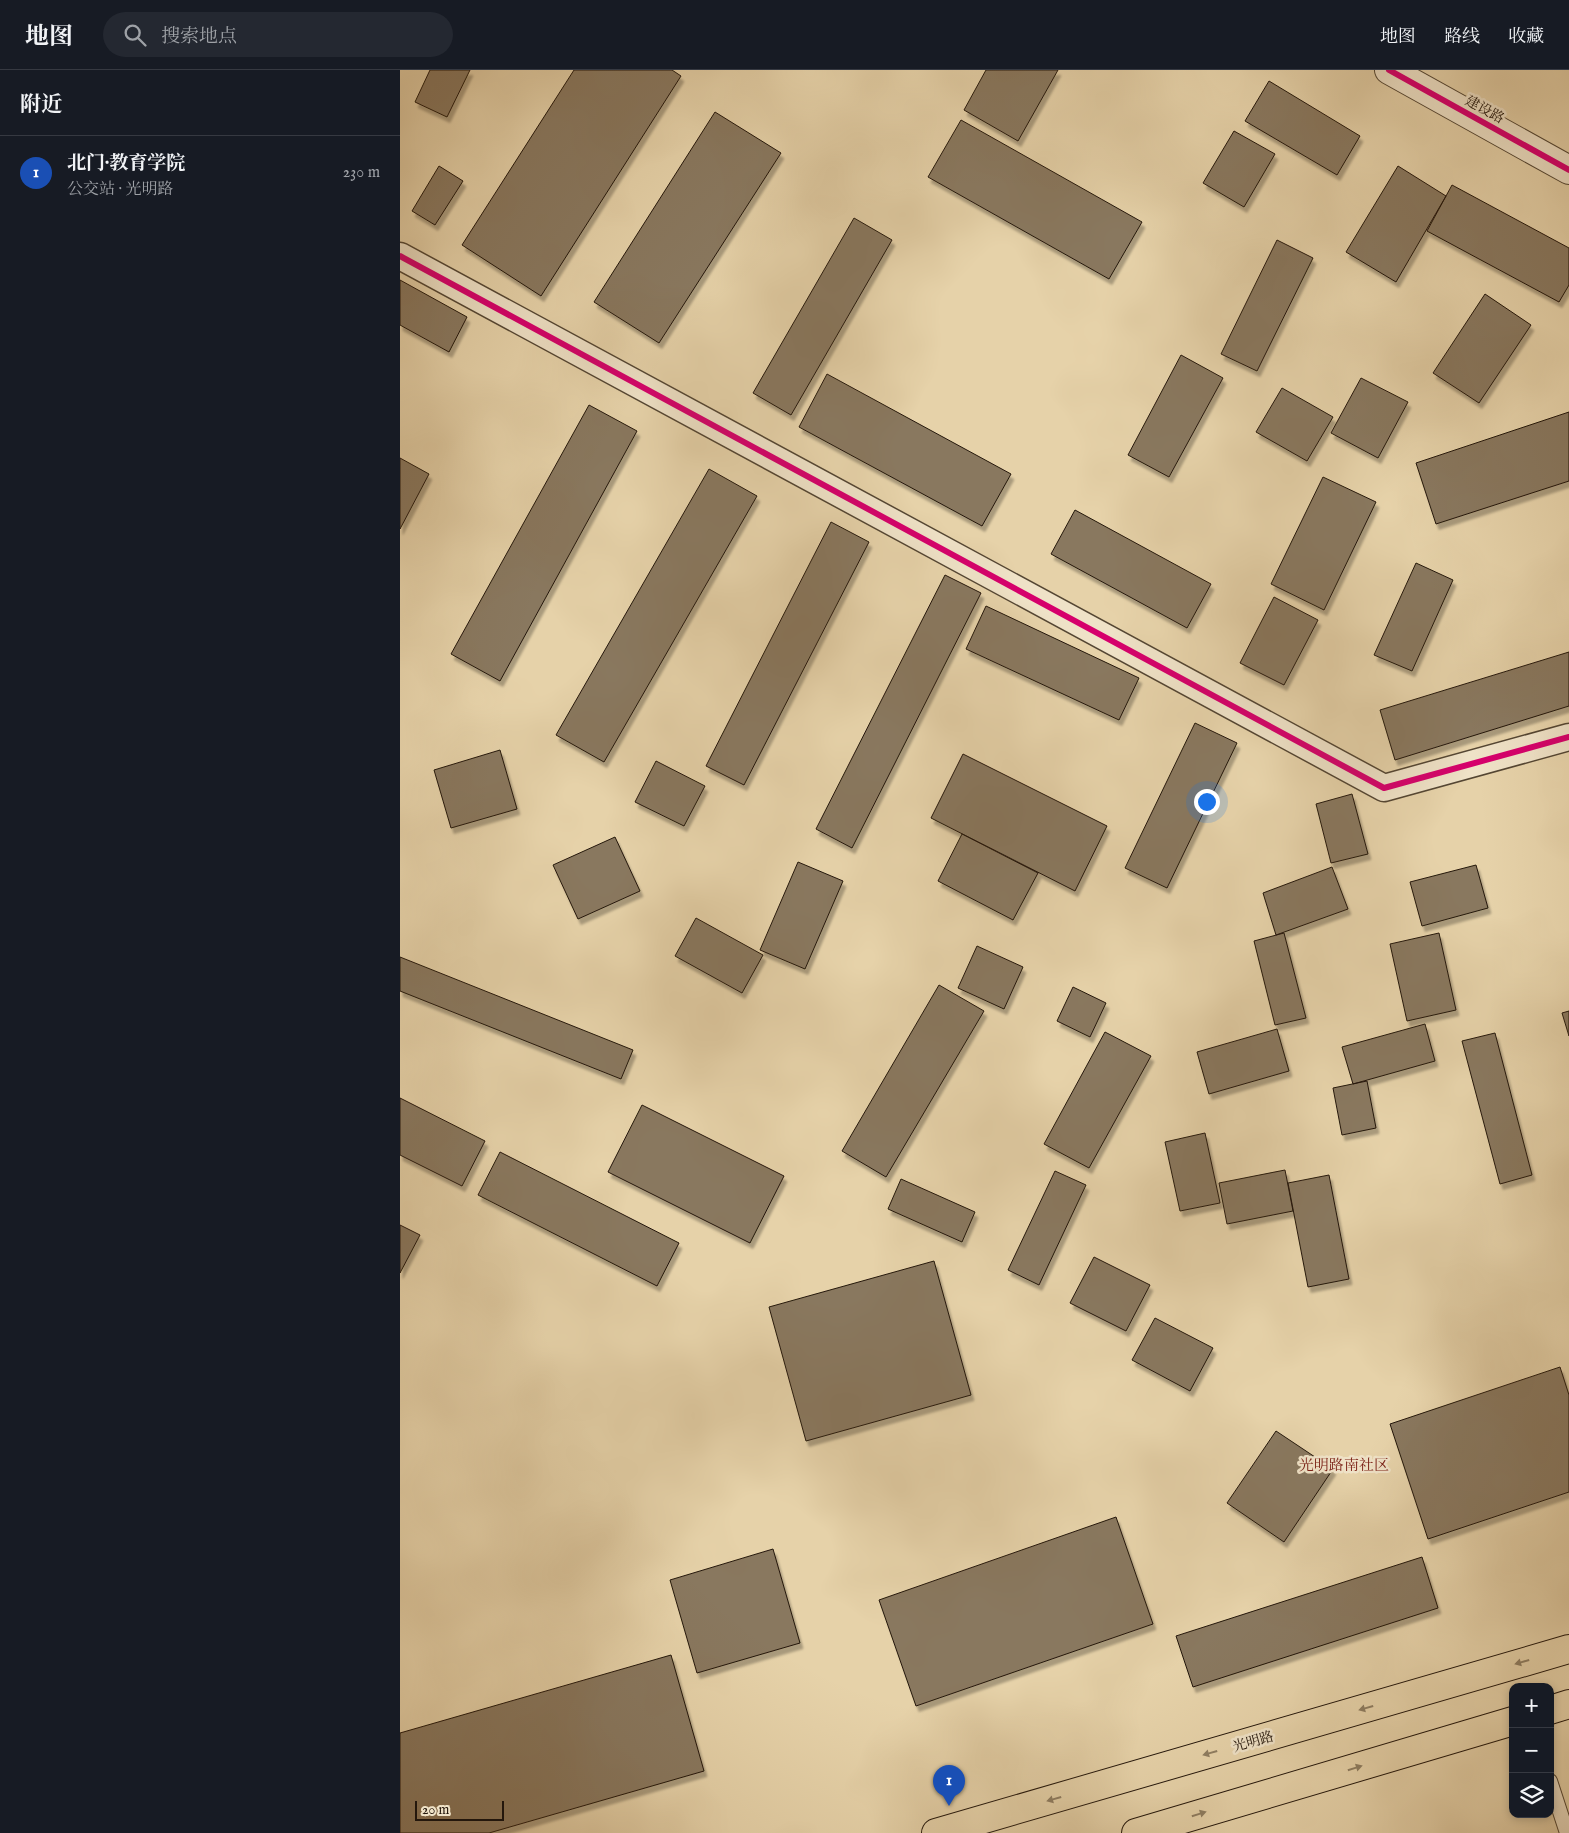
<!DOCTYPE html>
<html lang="zh">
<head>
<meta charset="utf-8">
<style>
	body { margin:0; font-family:"IM FELL English","Noto Serif SC",serif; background:#242831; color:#f1f3f6 }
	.controls { position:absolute; right:15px; bottom:15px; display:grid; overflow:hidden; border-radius:10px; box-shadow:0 2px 8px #0003 }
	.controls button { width:45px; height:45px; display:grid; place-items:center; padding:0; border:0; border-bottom:1px solid #363941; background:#171b24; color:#f1f3f6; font:25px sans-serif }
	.scale { position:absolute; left:15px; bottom:12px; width:89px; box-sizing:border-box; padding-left:5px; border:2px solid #24170c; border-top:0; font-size:14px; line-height:18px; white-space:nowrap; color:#24170c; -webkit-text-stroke:4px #efe2c7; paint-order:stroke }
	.you { position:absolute; left:806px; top:731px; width:18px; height:18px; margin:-12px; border:4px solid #fff; border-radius:50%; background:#1a73e8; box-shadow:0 0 0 8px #1a73e833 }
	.badge { display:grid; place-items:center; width:32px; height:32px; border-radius:50%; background:#c59692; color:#fff; font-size:16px; font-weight:700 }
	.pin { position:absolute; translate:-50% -41px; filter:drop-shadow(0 1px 2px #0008) }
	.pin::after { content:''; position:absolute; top:26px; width:18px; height:15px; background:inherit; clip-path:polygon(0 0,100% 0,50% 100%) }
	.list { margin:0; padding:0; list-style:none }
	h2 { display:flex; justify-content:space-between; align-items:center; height:65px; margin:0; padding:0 20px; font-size:21px }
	h2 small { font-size:16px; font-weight:400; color:#9ea1a6 }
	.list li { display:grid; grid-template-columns:32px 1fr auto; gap:15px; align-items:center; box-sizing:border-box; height:75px; padding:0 20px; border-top:1px solid #363941 }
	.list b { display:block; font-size:19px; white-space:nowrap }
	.list p { margin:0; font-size:16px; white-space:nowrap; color:#9ea1a6 }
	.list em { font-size:16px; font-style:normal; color:#9ea1a6 }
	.icon { flex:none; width:28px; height:28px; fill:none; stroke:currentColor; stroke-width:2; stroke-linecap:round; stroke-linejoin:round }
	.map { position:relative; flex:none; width:1169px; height:1763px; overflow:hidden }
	header { display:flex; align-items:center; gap:30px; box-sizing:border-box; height:70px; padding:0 25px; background:#171b24; border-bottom:1px solid #363941 }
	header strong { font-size:24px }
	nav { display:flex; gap:28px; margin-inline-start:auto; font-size:18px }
	.search { width:350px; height:45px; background:#242831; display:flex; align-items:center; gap:12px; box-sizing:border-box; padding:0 18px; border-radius:28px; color:#9ea1a6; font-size:19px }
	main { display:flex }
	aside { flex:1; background:#171b24 }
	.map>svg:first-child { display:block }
	.building { fill:#89785e; stroke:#24170c; filter:url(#shadow) }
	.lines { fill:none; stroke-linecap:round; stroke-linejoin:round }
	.service-casing { stroke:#544633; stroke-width:16 }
	.minor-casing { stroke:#544633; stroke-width:29 }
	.tertiary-casing { stroke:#544633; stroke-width:30 }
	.primary-casing { stroke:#24170c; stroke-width:30 }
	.service { stroke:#efe2c7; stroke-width:14 }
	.minor { stroke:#efe2c7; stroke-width:26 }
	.tertiary { stroke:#efe2c7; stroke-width:28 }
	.primary { stroke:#e6d2a9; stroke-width:28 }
	.cycleway-casing { stroke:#efe2c7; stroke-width:9 }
	.cycleway { stroke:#d6006c; stroke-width:6 }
	.oneway { fill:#8f7e62 }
	.labels { text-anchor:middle; stroke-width:5; stroke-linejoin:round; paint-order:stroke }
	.street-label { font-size:14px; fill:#24170c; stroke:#efe2c7 }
	.neighbourhood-label { font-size:15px; fill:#7a1f14; stroke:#efe2c7 }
</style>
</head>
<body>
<header>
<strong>地图</strong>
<div class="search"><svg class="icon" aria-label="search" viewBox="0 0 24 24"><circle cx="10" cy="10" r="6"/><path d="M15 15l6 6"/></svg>搜索地点</div>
<nav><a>地图</a><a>路线</a><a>收藏</a></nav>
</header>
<main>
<aside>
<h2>附近<small></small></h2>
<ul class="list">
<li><span class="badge" style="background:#1a4fb4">1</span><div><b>北门·教育学院</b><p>公交站 · 光明路</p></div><em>230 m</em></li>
</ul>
</aside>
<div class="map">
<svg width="1169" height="1763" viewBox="0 0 1169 1763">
	<defs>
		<filter id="shadow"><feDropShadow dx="3" dy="5.5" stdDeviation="1" flood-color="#0004"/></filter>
	</defs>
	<rect width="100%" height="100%" fill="#e6d2a9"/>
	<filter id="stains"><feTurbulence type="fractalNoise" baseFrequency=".004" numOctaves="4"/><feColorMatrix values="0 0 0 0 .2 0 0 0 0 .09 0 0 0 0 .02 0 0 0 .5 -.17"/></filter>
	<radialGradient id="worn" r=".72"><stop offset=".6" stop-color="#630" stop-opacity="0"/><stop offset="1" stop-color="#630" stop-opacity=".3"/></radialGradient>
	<!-- building -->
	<path class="building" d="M 30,0 L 70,0 L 47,47 L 15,32 Z
		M 174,0 L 272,0 L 281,6 L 141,226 L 62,175 Z
		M 586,0 L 658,0 L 618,71 L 564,40 Z
		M 869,11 L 960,66 L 937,105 L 845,51 Z
		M 315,42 L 381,83 L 259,273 L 194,232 Z
		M 561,50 L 742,152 L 709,209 L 528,107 Z
		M 834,61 L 875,84 L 844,137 L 803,113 Z
		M 39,96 L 63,111 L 35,155 L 12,141 Z
		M 998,96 L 1046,126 L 996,212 L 946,182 Z
		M 1052,115 L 1169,178 L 1169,215 L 1159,232 L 1027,161 Z
		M 454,148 L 492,170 L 391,345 L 353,323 Z
		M 877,170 L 913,188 L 857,301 L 821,284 Z
		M 0,210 L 67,247 L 49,282 L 0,255 Z
		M 1085,224 L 1131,255 L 1079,333 L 1033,303 Z
		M 781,285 L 823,308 L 769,407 L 728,385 Z
		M 427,304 L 611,404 L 582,456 L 399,357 Z
		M 961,308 L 1008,332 L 978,388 L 931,363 Z
		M 882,318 L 933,347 L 907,391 L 856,362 Z
		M 189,335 L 237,361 L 100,611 L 51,584 Z
		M 1169,342 L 1169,411 L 1036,454 L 1016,393 Z
		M 0,388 L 29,404 L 0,459 Z
		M 309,399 L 357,426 L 204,692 L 156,665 Z
		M 923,407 L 976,432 L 924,540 L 871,514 Z
		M 675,440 L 811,514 L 787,558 L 651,484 Z
		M 431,452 L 469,472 L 344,715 L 306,696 Z
		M 1016,493 L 1053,510 L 1012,601 L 974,585 Z
		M 545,505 L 581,523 L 452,778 L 416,759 Z
		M 874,527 L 918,550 L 884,615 L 840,593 Z
		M 586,536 L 739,608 L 719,650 L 566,579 Z
		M 1169,582 L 1169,636 L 995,690 L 980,640 Z
		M 795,653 L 837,673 L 767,818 L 725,798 Z
		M 100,680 L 117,739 L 51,758 L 34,700 Z
		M 563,684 L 707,756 L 675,821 L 531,748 Z
		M 256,691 L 305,716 L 284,756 L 235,732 Z
		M 952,724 L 968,784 L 931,793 L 916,734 Z
		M 562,764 L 638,803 L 613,850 L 538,811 Z
		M 215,767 L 240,821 L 178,849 L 153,795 Z
		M 398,792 L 443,811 L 405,899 L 360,880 Z
		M 1076,795 L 1088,838 L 1022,856 L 1010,812 Z
		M 932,797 L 948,839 L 876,865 L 863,823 Z
		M 296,848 L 363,885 L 342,923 L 275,886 Z
		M 884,863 L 906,948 L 875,955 L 854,871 Z
		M 1039,863 L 1056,940 L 1007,951 L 990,874 Z
		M 577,876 L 623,897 L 604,939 L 558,918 Z
		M 0,887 L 233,980 L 221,1009 L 0,921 Z
		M 539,915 L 584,941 L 486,1107 L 442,1081 Z
		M 673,917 L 706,933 L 690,967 L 657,951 Z
		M 1169,941 L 1169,966 L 1162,943 Z
		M 1025,954 L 1035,991 L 953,1014 L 942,977 Z
		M 877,959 L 889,1001 L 809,1024 L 797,982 Z
		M 705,962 L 751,986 L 689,1098 L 644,1074 Z
		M 1095,963 L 1132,1105 L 1100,1114 L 1062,971 Z
		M 967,1011 L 976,1058 L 942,1065 L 933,1018 Z
		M 0,1028 L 85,1071 L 62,1116 L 0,1085 Z
		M 242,1035 L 384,1106 L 350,1173 L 208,1102 Z
		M 805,1063 L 820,1133 L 780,1141 L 765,1072 Z
		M 100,1082 L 279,1173 L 257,1216 L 78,1125 Z
		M 885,1100 L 893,1141 L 827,1154 L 819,1113 Z
		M 655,1101 L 686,1115 L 639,1215 L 608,1200 Z
		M 929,1105 L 949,1209 L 908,1217 L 888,1113 Z
		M 501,1109 L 575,1142 L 562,1172 L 488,1139 Z
		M 0,1155 L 20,1165 L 0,1203 Z
		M 694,1187 L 750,1215 L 726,1261 L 670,1233 Z
		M 534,1191 L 571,1325 L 406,1371 L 369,1237 Z
		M 755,1248 L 813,1278 L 790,1321 L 732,1290 Z
		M 1160,1297 L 1169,1325 L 1169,1422 L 1028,1469 L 990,1354 Z
		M 876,1361 L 933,1399 L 884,1472 L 827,1433 Z
		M 716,1447 L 753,1554 L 516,1636 L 479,1530 Z
		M 373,1479 L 400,1573 L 297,1603 L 270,1510 Z
		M 1022,1487 L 1038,1538 L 793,1617 L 776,1566 Z
		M 271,1585 L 304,1701 L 89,1763 L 0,1763 L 0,1663 Z"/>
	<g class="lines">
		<defs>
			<path id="service" d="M 1150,1711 L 1167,1763"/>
			<path id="minor" d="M 0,186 L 984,718 L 1169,667"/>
			<path id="tertiary" d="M 989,0 L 1169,100"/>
			<path id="primary" d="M 1150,1640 L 1169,1634
				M 536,1763 L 1169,1579
				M 736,1763 L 1113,1651"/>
		</defs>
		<!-- service casing -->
		<use href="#service" class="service-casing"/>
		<!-- minor casing -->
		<use href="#minor" class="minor-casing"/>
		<!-- tertiary casing -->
		<use href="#tertiary" class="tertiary-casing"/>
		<!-- primary casing -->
		<use href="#primary" class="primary-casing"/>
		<!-- service -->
		<use href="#service" class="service"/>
		<!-- minor -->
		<use href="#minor" class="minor"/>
		<!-- tertiary -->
		<use href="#tertiary" class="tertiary"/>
		<!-- primary -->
		<use href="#primary" class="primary"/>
		<defs>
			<path id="cycleway" d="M 989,0 L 1169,100
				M 0,186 L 984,718 L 1169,667"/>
		</defs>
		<!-- cycleway casing -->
		<use href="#cycleway" class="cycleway-casing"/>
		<!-- cycleway -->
		<use href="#cycleway" class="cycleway"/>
	</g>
	<!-- one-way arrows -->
	<defs><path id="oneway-solid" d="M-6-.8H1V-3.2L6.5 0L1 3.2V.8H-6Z" transform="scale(1.25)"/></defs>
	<g class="oneway">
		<use href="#oneway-solid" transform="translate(1122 1592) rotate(164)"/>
		<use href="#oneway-solid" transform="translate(966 1638) rotate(164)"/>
		<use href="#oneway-solid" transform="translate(810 1683) rotate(164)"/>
		<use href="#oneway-solid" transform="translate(955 1698) rotate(-17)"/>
		<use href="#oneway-solid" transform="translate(654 1729) rotate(164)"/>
		<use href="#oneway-solid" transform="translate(799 1744) rotate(-17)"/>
	</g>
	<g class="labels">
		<!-- street labels -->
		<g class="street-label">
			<text transform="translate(1085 39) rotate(29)" y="5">建设路</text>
			<text transform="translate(853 1671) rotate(-16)" y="5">光明路</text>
		</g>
		<!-- neighbourhood labels -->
		<g class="neighbourhood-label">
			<text x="944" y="1400">光明路南社区</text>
		</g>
	</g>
	<rect width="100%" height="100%" filter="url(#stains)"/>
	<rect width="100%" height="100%" fill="url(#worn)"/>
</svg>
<div class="controls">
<button>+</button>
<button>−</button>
<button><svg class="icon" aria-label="layers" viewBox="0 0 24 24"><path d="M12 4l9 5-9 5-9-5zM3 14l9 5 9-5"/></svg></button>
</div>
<div class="scale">20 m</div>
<div class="you"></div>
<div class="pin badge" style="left:549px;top:1736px;background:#1a4fb4">1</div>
</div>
</main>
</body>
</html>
